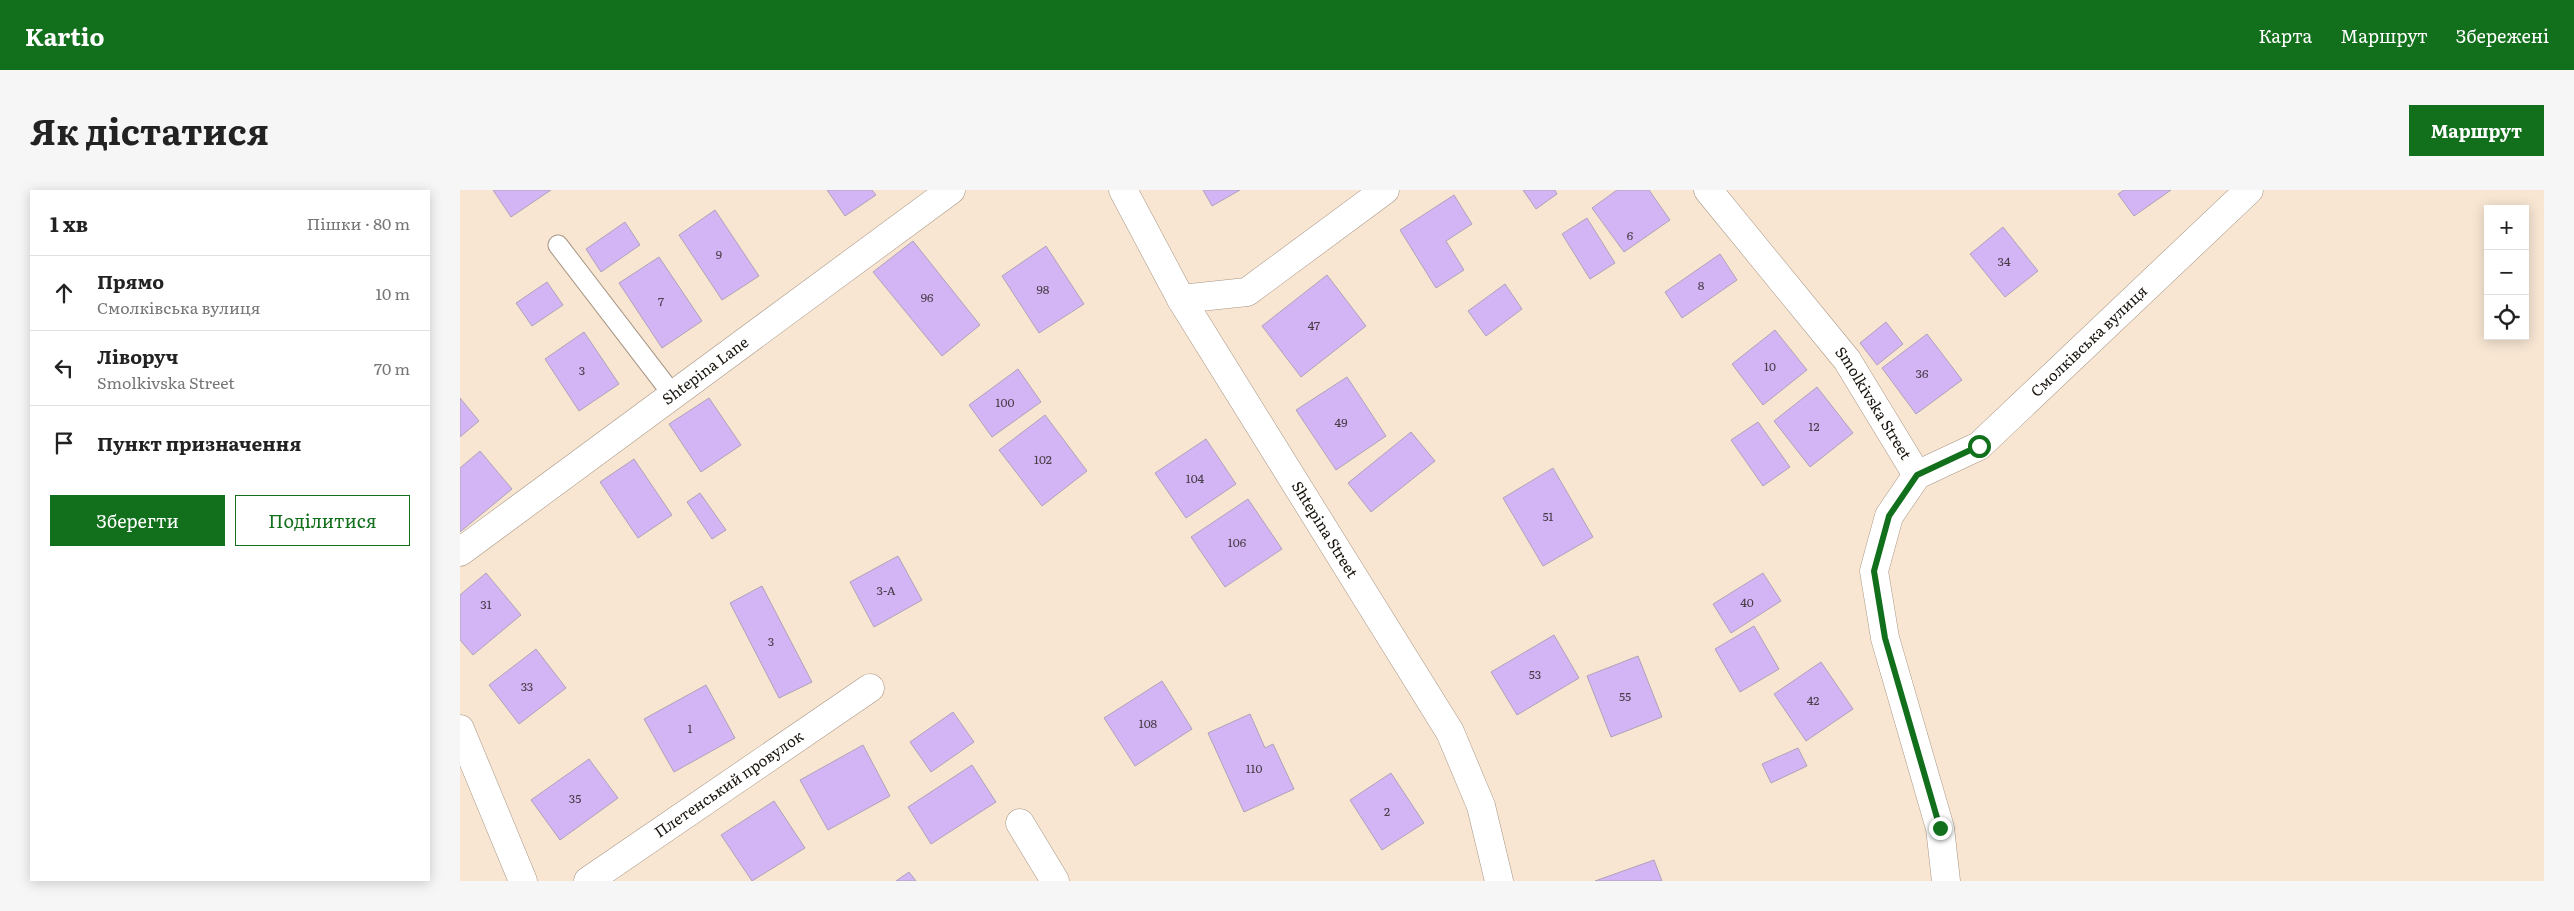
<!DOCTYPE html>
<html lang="uk">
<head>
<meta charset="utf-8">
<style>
	body { margin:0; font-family:Literata,serif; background:#f6f6f6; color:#222 }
	.controls { position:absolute; right:15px; top:15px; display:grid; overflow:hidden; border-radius:0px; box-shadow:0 2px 12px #0003 }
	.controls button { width:45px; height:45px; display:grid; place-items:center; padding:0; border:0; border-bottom:1px solid #e0e0e0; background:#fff; color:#222; font:25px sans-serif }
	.stop { position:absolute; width:15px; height:15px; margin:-11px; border:4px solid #126f1b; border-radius:50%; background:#fff }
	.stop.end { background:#126f1b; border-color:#fff; box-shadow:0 1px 5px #0008 }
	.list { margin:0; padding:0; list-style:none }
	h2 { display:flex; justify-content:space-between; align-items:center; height:65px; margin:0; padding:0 20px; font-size:21px }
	h2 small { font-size:16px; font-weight:400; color:#767676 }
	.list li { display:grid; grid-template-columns:32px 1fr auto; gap:15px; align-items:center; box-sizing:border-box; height:75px; padding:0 20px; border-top:1px solid #e0e0e0 }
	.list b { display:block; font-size:19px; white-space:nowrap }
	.list p { margin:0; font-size:16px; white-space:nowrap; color:#767676 }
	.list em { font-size:16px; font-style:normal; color:#767676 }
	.actions { display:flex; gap:10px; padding:15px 20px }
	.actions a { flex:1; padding:11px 0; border:1px solid #126f1b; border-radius:0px; text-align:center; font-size:18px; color:#126f1b }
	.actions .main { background:#126f1b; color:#fff }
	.icon { flex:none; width:28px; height:28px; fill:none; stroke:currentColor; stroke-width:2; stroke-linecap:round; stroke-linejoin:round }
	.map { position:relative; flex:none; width:2084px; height:691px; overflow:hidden; border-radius:0px }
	header { display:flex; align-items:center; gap:30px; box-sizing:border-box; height:70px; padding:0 25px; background:#126f1b; color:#fff }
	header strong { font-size:24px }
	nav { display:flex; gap:28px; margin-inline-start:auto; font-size:18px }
	.intro { display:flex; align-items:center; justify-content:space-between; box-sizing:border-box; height:120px; padding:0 30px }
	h1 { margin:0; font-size:35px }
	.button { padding:12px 22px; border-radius:0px; background:#126f1b; color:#fff; font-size:18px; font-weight:700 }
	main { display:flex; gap:30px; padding:0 30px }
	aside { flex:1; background:#fff; border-radius:0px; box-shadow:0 2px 12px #0003 }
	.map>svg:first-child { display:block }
	.building { fill:#d3b4f4; stroke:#ada3b8 }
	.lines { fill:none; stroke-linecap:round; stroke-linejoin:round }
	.service-casing { stroke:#a79684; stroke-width:21 }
	.minor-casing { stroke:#a79684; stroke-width:29 }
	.service { stroke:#fff; stroke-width:19 }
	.minor { stroke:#fff; stroke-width:28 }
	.route { stroke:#126f1b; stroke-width:6 }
	.labels { text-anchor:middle; stroke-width:4; stroke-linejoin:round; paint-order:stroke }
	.number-label { font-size:12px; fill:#483c47 }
	.street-label { font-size:15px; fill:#1a140d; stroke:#fcf5ed }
</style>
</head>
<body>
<header>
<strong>Kartio</strong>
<nav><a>Карта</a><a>Маршрут</a><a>Збережені</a></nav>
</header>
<div class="intro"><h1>Як дістатися</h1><a class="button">Маршрут</a></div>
<main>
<aside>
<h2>1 хв<small>Пішки · 80 m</small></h2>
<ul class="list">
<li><svg class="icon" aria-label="ahead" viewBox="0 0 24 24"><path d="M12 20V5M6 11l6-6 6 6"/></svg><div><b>Прямо</b><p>Смолківська вулиця</p></div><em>10 m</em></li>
<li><svg class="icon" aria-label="left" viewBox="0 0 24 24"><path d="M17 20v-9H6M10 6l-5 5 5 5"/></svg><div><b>Ліворуч</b><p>Smolkivska Street</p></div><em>70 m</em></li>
<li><svg class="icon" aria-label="arrive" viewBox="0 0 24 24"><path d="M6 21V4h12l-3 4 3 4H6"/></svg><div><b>Пункт призначення</b></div></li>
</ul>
<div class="actions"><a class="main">Зберегти</a><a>Поділитися</a></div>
</aside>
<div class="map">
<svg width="2084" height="691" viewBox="0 0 2084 691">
	<rect width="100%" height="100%" fill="#f8e6d3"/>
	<!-- building -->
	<path class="building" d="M 33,0 L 91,0 L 51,27 Z
		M 367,0 L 412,0 L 416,5 L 385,26 Z
		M 743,0 L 780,0 L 752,16 Z
		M 1063,0 L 1095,0 L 1097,4 L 1076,19 Z
		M 1157,0 L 1189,0 L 1210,30 L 1164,62 L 1132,18 Z
		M 1664,0 L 1711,0 L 1674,26 L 1658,4 Z
		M 994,5 L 1012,34 L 986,51 L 1004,80 L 976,98 L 940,40 Z
		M 255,20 L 299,86 L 262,110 L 219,45 Z
		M 1127,28 L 1155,73 L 1130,89 L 1102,44 Z
		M 165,32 L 180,55 L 141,82 L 126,59 Z
		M 1543,37 L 1578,81 L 1545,107 L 1510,64 Z
		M 453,51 L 520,135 L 482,166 L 413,82 Z
		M 586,56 L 624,114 L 579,143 L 542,86 Z
		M 1260,64 L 1277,90 L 1222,128 L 1205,102 Z
		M 199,67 L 242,131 L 202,158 L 159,93 Z
		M 867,85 L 906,136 L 841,187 L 802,136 Z
		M 87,92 L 103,115 L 72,136 L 56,113 Z
		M 1045,94 L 1062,119 L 1026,146 L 1008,121 Z
		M 1426,132 L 1443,154 L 1417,175 L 1400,153 Z
		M 1315,140 L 1347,180 L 1303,215 L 1272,174 Z
		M 124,142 L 159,194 L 119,221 L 85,169 Z
		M 1467,144 L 1502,190 L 1456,224 L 1422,178 Z
		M 558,179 L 581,212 L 532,247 L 509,215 Z
		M 887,187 L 926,246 L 876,280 L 836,220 Z
		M 1357,197 L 1393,243 L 1350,277 L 1314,231 Z
		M 0,208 L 19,231 L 0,247 Z
		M 249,208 L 281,255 L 241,282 L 209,234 Z
		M 585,225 L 627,281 L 582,316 L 539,260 Z
		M 1298,232 L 1330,277 L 1303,296 L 1271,250 Z
		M 951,242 L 975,271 L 911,322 L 888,293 Z
		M 746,249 L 776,294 L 726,328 L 695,283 Z
		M 20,261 L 52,299 L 0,342 L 0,278 Z
		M 174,269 L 212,325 L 178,348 L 140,292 Z
		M 1093,278 L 1133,347 L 1083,376 L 1043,308 Z
		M 240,303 L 266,340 L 252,349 L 227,312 Z
		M 788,309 L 822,359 L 765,397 L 731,347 Z
		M 438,366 L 462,410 L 414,437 L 390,392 Z
		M 26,383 L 61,425 L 13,465 L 0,450 L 0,405 Z
		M 1303,383 L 1321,411 L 1271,443 L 1253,414 Z
		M 302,396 L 352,492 L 319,508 L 270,413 Z
		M 1294,436 L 1319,479 L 1280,502 L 1255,459 Z
		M 1094,445 L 1119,488 L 1057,525 L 1031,482 Z
		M 76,459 L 106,498 L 59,534 L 29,495 Z
		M 1178,466 L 1202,527 L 1151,547 L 1127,486 Z
		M 1361,472 L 1393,519 L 1346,551 L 1314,504 Z
		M 702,491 L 732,539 L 675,576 L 644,528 Z
		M 246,495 L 275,548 L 214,582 L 184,529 Z
		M 493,522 L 514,552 L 471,582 L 450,552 Z
		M 790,524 L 805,558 L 813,554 L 834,599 L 784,622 L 748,543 Z
		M 403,555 L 430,606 L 368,640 L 340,590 Z
		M 1338,558 L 1347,576 L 1311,593 L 1302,574 Z
		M 129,569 L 158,608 L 100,650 L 71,610 Z
		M 512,575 L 536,612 L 471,654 L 448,617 Z
		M 931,583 L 964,633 L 922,660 L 890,610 Z
		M 314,611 L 345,658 L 292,691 L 261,645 Z
		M 1194,670 L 1202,691 L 1135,691 Z
		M 449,682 L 456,691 L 436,691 Z"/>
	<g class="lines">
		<defs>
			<path id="service" d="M 98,55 L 213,205"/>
			<g id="minor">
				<path id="s1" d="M 663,0 L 721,109 L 990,542 L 1021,616 L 1039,691"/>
				<path id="s2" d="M 1248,0 L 1387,170 L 1457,285"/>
				<path d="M 721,109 L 787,102 L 925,0"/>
				<path id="s3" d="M 0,362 L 491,0"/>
				<path d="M 0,539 L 63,691"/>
				<path d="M 560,633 L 595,691"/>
				<path id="s4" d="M 128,691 L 410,498"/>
				<path id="s5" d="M 1486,691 L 1480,638 L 1425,448 L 1414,381 L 1429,326 L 1457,285 L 1519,256 L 1789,0"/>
			</g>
		</defs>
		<!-- service casing -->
		<use href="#service" class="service-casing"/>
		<!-- minor casing -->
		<use href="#minor" class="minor-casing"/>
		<!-- service -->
		<use href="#service" class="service"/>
		<!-- minor -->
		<use href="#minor" class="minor"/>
	</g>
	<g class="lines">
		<!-- route -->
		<path class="route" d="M 1480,638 L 1425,448 L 1414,381 L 1429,326 L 1457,285 L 1519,256"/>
	</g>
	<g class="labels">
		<!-- number labels -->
		<g class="number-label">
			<text x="1170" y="50">6</text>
			<text x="259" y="69">9</text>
			<text x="1544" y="76">34</text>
			<text x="1241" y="100">8</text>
			<text x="583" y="104">98</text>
			<text x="467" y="112">96</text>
			<text x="201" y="116">7</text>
			<text x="854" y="140">47</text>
			<text x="1310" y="181">10</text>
			<text x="122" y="185">3</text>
			<text x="1462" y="188">36</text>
			<text x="545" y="217">100</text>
			<text x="881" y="237">49</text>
			<text x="1354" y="241">12</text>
			<text x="583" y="274">102</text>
			<text x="735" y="293">104</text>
			<text x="1088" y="331">51</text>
			<text x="777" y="357">106</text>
			<text x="426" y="405">3-А</text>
			<text x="1287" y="417">40</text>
			<text x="26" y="419">31</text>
			<text x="311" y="456">3</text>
			<text x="1075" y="489">53</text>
			<text x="67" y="501">33</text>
			<text x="1165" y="511">55</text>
			<text x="1353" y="515">42</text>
			<text x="688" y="538">108</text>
			<text x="230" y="543">1</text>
			<text x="794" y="583">110</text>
			<text x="115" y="613">35</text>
			<text x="927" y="626">2</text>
		</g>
		<!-- street labels -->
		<g class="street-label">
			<text dy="5" stroke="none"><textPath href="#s5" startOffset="646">Смолківська вулиця</textPath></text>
			<text dy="5" stroke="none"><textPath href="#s3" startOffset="305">Shtepina Lane</textPath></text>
			<text dy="5" stroke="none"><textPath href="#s2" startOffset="270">Smolkivska Street</textPath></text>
			<text dy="5" stroke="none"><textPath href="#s1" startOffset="395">Shtepina Street</textPath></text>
			<text dy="5" stroke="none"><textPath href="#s4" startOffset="171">Плетенський провулок</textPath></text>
		</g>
	</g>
</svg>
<div class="controls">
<button>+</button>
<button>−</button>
<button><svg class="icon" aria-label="locate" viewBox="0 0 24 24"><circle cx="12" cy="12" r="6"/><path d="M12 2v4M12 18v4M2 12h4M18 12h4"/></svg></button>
</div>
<div class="stop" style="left:1519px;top:256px"></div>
<div class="stop end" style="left:1480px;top:638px"></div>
</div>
</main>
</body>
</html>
